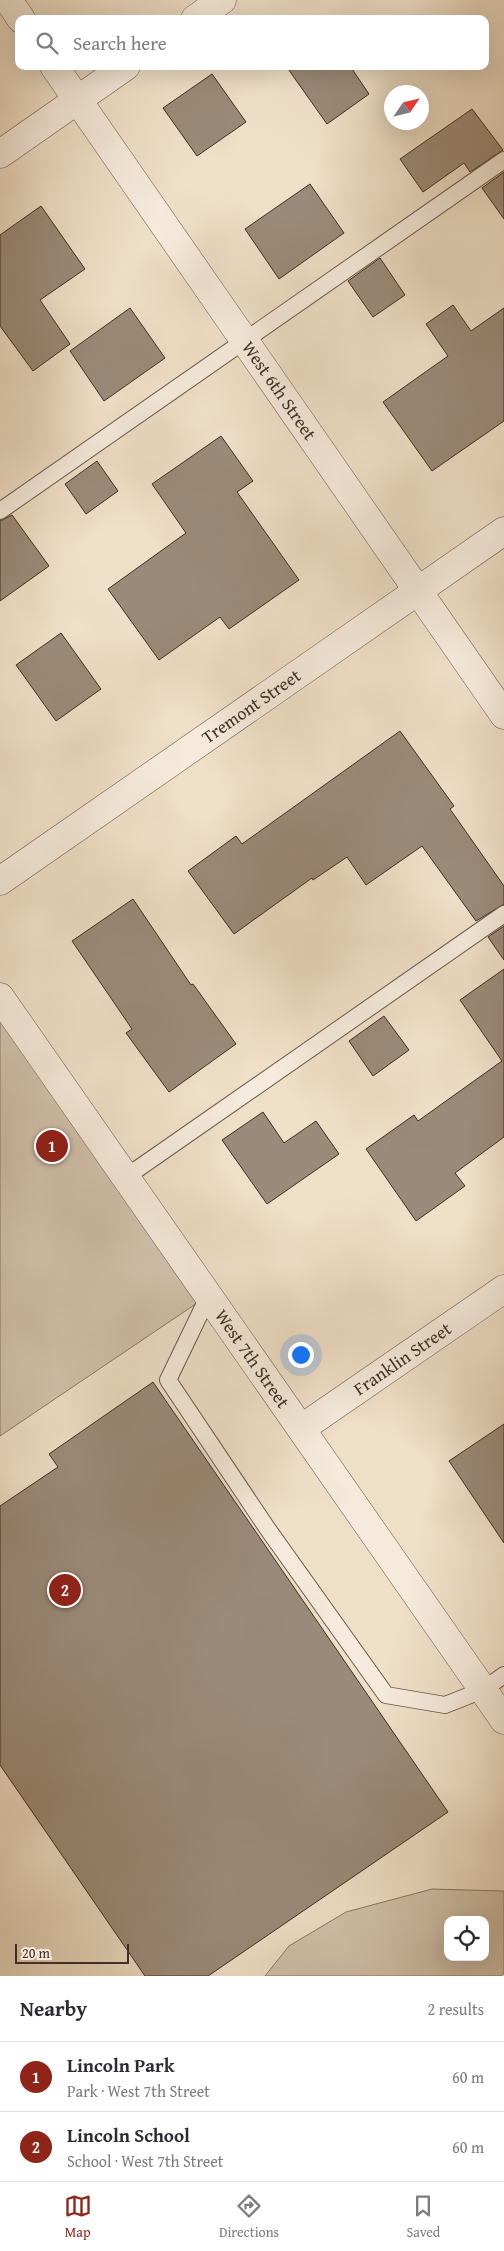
<!DOCTYPE html>
<html lang="en">
<head>
<meta charset="utf-8">
<style>
	body { margin:0; font-family:"Gentium Book Plus",serif; background:#f7f7f7; color:#2b2b33 }
	.controls { position:absolute; right:15px; bottom:15px; display:grid; overflow:hidden; border-radius:10px; box-shadow:0 5px 20px #0002 }
	.controls button { width:45px; height:45px; display:grid; place-items:center; padding:0; border:0; border-bottom:1px solid #e1e1e2; background:#fff; color:#2b2b33; font:25px sans-serif }
	.compass { position:absolute; left:384px; top:85px; width:45px; height:45px; border-radius:50%; background:#fff; box-shadow:0 5px 20px #0002; rotate:55deg }
	.scale { position:absolute; left:15px; bottom:12px; width:114px; box-sizing:border-box; padding-left:5px; border:2px solid #412e24; border-top:0; font-size:14px; line-height:18px; white-space:nowrap; color:#412e24; -webkit-text-stroke:4px #f5eadb; paint-order:stroke }
	.you { position:absolute; left:300px; top:1354px; width:18px; height:18px; margin:-12px; border:4px solid #fff; border-radius:50%; background:#1a73e8; box-shadow:0 0 0 8px #1a73e833 }
	.badge { display:grid; place-items:center; width:32px; height:32px; border-radius:50%; background:#8f2418; color:#fff; font-size:16px; font-weight:700 }
	.pin { position:absolute; translate:-50% -50%; border:2px solid #fff; box-shadow:0 1px 5px #0006 }
	.list { margin:0; padding:0; list-style:none }
	h2 { display:flex; justify-content:space-between; align-items:center; height:65px; margin:0; padding:0 20px; font-size:21px }
	h2 small { font-size:16px; font-weight:400; color:#7c7c81 }
	.list li { display:grid; grid-template-columns:32px 1fr auto; gap:15px; align-items:center; box-sizing:border-box; height:70px; padding:0 20px; border-top:1px solid #e1e1e2 }
	.list b { display:block; font-size:19px; white-space:nowrap }
	.list p { margin:0; font-size:16px; white-space:nowrap; color:#7c7c81 }
	.list em { font-size:16px; font-style:normal; color:#7c7c81 }
	.icon { flex:none; width:28px; height:28px; fill:none; stroke:currentColor; stroke-width:2; stroke-linecap:round; stroke-linejoin:round }
	.map { position:relative; flex:none; width:504px; height:1976px; overflow:hidden }
	.search { position:absolute; background:#fff; box-shadow:0 5px 20px #0002; left:15px; right:15px; top:15px; height:55px; display:flex; align-items:center; gap:12px; box-sizing:border-box; padding:0 18px; border-radius:10px; color:#7c7c81; font-size:19px }
	.sheet { height:205px; background:#fff }
	nav { display:flex; justify-content:space-around; align-items:center; box-sizing:border-box; height:70px; border-top:1px solid #e1e1e2; background:#fff; font-size:14px; color:#7c7c81 }
	nav a { display:grid; justify-items:center; gap:2px }
	nav .on { color:#8f2418 }
	.map>svg:first-child { display:block }
	.green { fill:#d1c1ab; stroke:#897868; fill-rule:evenodd }
	.building { fill:#9b8a79; stroke:#412e24 }
	.lines { fill:none; stroke-linecap:round; stroke-linejoin:round }
	.lane-casing { stroke:#6c5a4d; stroke-width:18 }
	.street-casing { stroke:#6c5a4d; stroke-width:29 }
	.lane { stroke:#f5eadb; stroke-width:16 }
	.street { stroke:#f5eadb; stroke-width:28 }
	.labels { text-anchor:middle; stroke-width:4; stroke-linejoin:round; paint-order:stroke }
	.street-label { font-size:18px; fill:#412e24; stroke:#f5eadb }
</style>
</head>
<body>
<div class="map">
<svg width="504" height="1976" viewBox="0 0 504 1976">
	<rect width="100%" height="100%" fill="#efdfc7"/>
	<filter id="stains"><feTurbulence type="fractalNoise" baseFrequency=".004" numOctaves="4"/><feColorMatrix values="0 0 0 0 .2 0 0 0 0 .09 0 0 0 0 .02 0 0 0 .5 -.17"/></filter>
	<radialGradient id="worn" r=".72"><stop offset=".6" stop-color="#630" stop-opacity="0"/><stop offset="1" stop-color="#630" stop-opacity=".3"/></radialGradient>
	<!-- green -->
	<path class="green" d="M 0,997 L 209,1295 L 0,1436 Z
		M 432,1889 L 504,1891 L 504,1973 L 500,1976 L 265,1976 L 289,1946 L 346,1912 ZM 448,1920 L 485,1920 L 485,1957 L 448,1957 Z"/>
	<!-- building -->
	<path class="building" d="M 286,66 L 350,66 L 369,94 L 327,124 Z
		M 212,74 L 246,122 L 197,156 L 163,108 Z
		M 472,109 L 503,150 L 470,172 L 464,163 L 423,192 L 400,159 Z
		M 504,172 L 504,219 L 482,188 Z
		M 310,184 L 344,233 L 279,279 L 245,229 Z
		M 41,206 L 85,269 L 40,300 L 70,344 L 33,371 L 0,326 L 0,235 Z
		M 380,258 L 405,295 L 373,317 L 348,281 Z
		M 453,305 L 471,331 L 504,308 L 504,421 L 432,471 L 383,402 L 448,356 L 426,324 Z
		M 130,308 L 165,358 L 104,401 L 70,351 Z
		M 221,436 L 253,481 L 237,492 L 299,580 L 229,629 L 220,617 L 159,660 L 108,589 L 186,533 L 152,484 Z
		M 97,461 L 118,491 L 86,514 L 65,484 Z
		M 12,515 L 49,566 L 0,601 L 0,521 Z
		M 61,633 L 101,689 L 56,721 L 16,665 Z
		M 400,731 L 454,806 L 450,809 L 504,886 L 504,904 L 476,921 L 422,846 L 366,885 L 347,857 L 313,880 L 312,878 L 234,934 L 188,871 L 236,836 L 242,844 Z
		M 133,899 L 191,985 L 193,984 L 236,1044 L 169,1092 L 126,1033 L 132,1029 L 72,941 Z
		M 504,926 L 504,960 L 488,937 Z
		M 504,969 L 504,1137 L 455,1173 L 465,1186 L 416,1221 L 366,1149 L 414,1115 L 418,1121 L 502,1061 L 460,1000 Z
		M 384,1016 L 409,1050 L 373,1076 L 349,1041 Z
		M 263,1112 L 284,1143 L 316,1121 L 339,1154 L 267,1204 L 222,1140 Z
		M 153,1382 L 448,1812 L 208,1976 L 145,1976 L 0,1765 L 0,1506 L 58,1467 L 49,1454 Z
		M 504,1424 L 504,1543 L 449,1461 Z"/>
	<g class="lines">
		<defs>
			<path id="lane" d="M 0,511 L 504,160
				M 126,1177 L 504,914
				M 209,1295 L 168,1380 L 267,1528 L 386,1695 L 445,1705 L 483,1690 L 504,1675"/>
			<g id="street">
				<path d="M 8,0 L 21,19"/>
				<path d="M 195,19 L 222,0"/>
				<path id="s1" d="M 54,66 L 504,715"/>
				<path d="M 0,154 L 126,66"/>
				<path id="s2" d="M 0,881 L 504,531"/>
				<path id="s3" d="M 0,997 L 504,1720"/>
				<path id="s4" d="M 302,1428 L 504,1289"/>
			</g>
		</defs>
		<!-- lane casing -->
		<use href="#lane" class="lane-casing"/>
		<!-- street casing -->
		<use href="#street" class="street-casing"/>
		<!-- lane -->
		<use href="#lane" class="lane"/>
		<!-- street -->
		<use href="#street" class="street"/>
	</g>
	<g class="labels">
		<!-- street labels -->
		<g class="street-label">
			<text dy="6" stroke="none"><textPath href="#s1" startOffset="395">West 6th Street</textPath></text>
			<text dy="6" stroke="none"><textPath href="#s2" startOffset="306">Tremont Street</textPath></text>
			<text dy="6" stroke="none"><textPath href="#s3" startOffset="441">West 7th Street</textPath></text>
			<text dy="6" stroke="none"><textPath href="#s4" startOffset="122">Franklin Street</textPath></text>
		</g>
	</g>
	<rect width="100%" height="100%" filter="url(#stains)"/>
	<rect width="100%" height="100%" fill="url(#worn)"/>
</svg>
<div class="controls">
<button><svg class="icon" aria-label="locate" viewBox="0 0 24 24"><circle cx="12" cy="12" r="6"/><path d="M12 2v4M12 18v4M2 12h4M18 12h4"/></svg></button>
</div>
<svg class="compass" viewBox="-18 -18 36 36"><path d="M0-13l5 13h-10z" fill="#e53935"/><path d="M0 13l5-13h-10z" fill="#7c7c81"/></svg>
<div class="scale">20 m</div>
<div class="you"></div>
<div class="pin badge" style="left:52px;top:1146px">1</div>
<div class="pin badge" style="left:65px;top:1590px">2</div>
<div class="search"><svg class="icon" aria-label="search" viewBox="0 0 24 24"><circle cx="10" cy="10" r="6"/><path d="M15 15l6 6"/></svg>Search here</div>
</div>
<section class="sheet">
<h2>Nearby<small>2 results</small></h2>
<ul class="list">
<li><span class="badge">1</span><div><b>Lincoln Park</b><p>Park · West 7th Street</p></div><em>60 m</em></li>
<li><span class="badge">2</span><div><b>Lincoln School</b><p>School · West 7th Street</p></div><em>60 m</em></li>
</ul>
</section>
<nav>
<a class="on"><svg class="icon" aria-label="map" viewBox="0 0 24 24"><path d="M3 6l6-2 6 2 6-2v14l-6 2-6-2-6 2zM9 4v14M15 6v14"/></svg>Map</a>
<a><svg class="icon" aria-label="directions" viewBox="0 0 24 24"><path d="M12 3l9 9-9 9-9-9zM9 14v-3h6M13 9l2 2-2 2"/></svg>Directions</a>
<a><svg class="icon" aria-label="saved" viewBox="0 0 24 24"><path d="M7 4h10v16l-5-4-5 4z"/></svg>Saved</a>
</nav>
</body>
</html>
